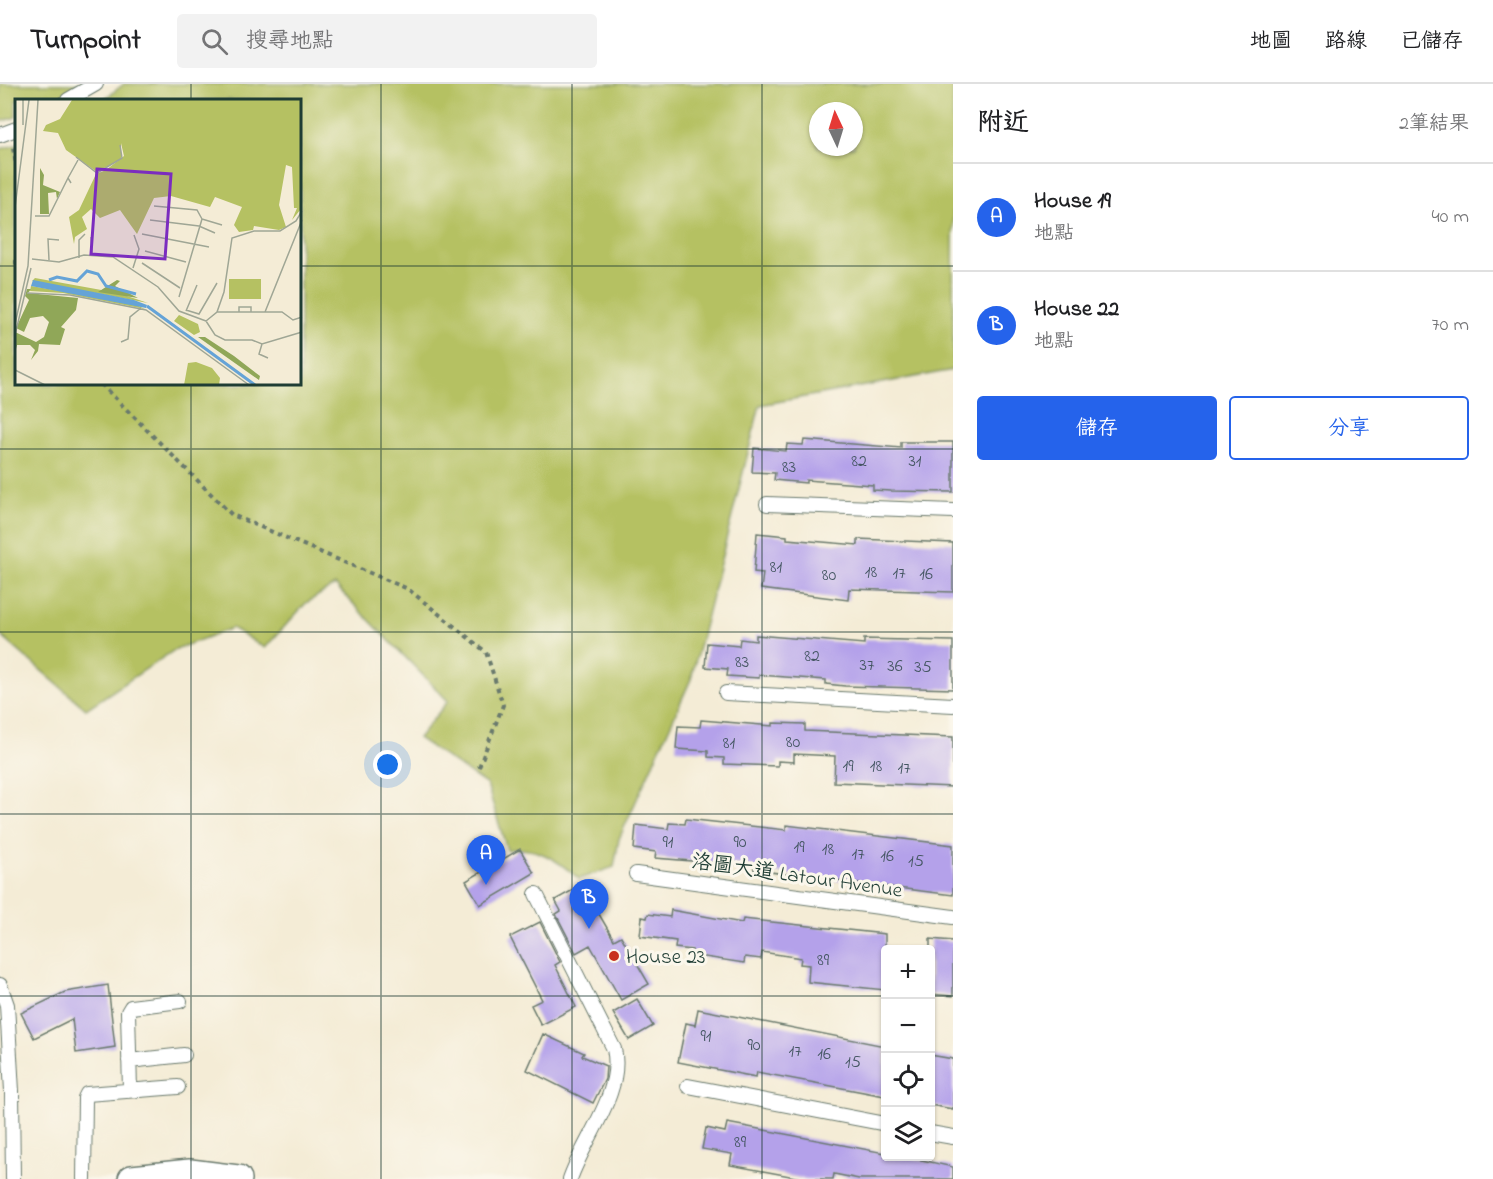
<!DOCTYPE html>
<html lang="zh-TW">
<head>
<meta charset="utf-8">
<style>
	body { margin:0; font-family:"Indie Flower","LXGW WenKai TC",sans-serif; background:#f2f2f2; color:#202124 }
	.controls { position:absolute; right:18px; bottom:18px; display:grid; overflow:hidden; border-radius:6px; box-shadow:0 2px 4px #0004 }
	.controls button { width:54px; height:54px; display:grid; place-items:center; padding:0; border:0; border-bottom:2px solid #e0e0e0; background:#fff; color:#202124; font:30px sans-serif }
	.compass { position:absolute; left:809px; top:18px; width:54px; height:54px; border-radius:50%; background:#fff; box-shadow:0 2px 4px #0004; rotate:356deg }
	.you { position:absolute; left:388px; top:681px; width:21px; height:21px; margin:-15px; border:4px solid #fff; border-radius:50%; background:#1a73e8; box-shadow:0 0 0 9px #1a73e833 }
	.badge { display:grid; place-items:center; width:39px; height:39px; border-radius:50%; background:#2563eb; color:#fff; font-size:20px; font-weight:700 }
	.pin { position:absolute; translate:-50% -50px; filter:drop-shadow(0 2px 3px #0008) }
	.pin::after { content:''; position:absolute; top:32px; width:21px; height:18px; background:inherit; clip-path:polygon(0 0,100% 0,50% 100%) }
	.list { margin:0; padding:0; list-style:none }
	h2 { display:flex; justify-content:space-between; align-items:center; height:78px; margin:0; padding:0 24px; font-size:26px }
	h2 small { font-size:20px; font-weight:400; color:#757577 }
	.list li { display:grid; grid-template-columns:39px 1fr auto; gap:18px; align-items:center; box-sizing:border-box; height:108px; padding:0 24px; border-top:2px solid #e0e0e0 }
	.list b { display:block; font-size:22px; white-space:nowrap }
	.list p { margin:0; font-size:20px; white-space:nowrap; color:#757577 }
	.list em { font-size:20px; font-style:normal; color:#757577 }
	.actions { display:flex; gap:12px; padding:18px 24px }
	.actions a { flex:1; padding:14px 0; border:2px solid #2563eb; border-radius:6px; text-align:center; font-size:21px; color:#2563eb }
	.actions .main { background:#2563eb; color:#fff }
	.icon { flex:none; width:33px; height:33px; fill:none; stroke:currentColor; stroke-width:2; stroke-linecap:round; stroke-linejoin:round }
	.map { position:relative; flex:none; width:953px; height:1095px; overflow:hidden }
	header { display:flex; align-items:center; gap:36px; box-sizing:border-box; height:84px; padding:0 30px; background:#fff; border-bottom:2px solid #e0e0e0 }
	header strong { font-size:28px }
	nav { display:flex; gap:33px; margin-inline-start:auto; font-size:21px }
	.search { width:420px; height:54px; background:#f2f2f2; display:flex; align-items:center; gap:15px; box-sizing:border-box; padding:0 21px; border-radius:6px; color:#757577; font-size:22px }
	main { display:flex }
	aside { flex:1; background:#fff }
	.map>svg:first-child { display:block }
	.green { fill:#b5c162; stroke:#6a7f4b; stroke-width:1.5; fill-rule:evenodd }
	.building { fill:#b4a1ea }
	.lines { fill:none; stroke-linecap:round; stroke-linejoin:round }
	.lane-casing { stroke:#6a7a6d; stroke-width:16 }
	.street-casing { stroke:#6a7a6d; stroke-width:30 }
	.path { stroke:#6a7a6d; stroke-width:4; stroke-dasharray:4.5 4.5; stroke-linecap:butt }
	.lane { stroke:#fff; stroke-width:14 }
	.street { stroke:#fff; stroke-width:27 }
	.grid { fill:none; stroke:#1f3d34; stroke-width:1.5; stroke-opacity:0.55 }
	.poi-dot { fill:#c8321e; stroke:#fbf7ec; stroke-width:2 }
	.labels { text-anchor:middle; stroke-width:6; stroke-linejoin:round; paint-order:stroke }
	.number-label { font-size:18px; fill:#445662 }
	.street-label { font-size:21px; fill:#1f3d34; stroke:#fbf7ec }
	.poi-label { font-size:21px; fill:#1f3d34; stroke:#fbf7ec; text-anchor:start }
	.inset-river { fill:none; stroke:#65a3d7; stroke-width:3 }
	.inset-road { fill:none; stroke:#9fa695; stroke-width:1.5 }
	.view { fill:#7b2cbf; fill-opacity:0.15; stroke:#7b2cbf; stroke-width:3 }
	.inset-edge { fill:none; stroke:#1f3d34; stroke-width:3 }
</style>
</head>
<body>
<header>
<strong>Turnpoint</strong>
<div class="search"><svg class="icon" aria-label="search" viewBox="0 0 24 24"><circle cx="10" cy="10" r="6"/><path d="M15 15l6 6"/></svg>搜尋地點</div>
<nav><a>地圖</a><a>路線</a><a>已儲存</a></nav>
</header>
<main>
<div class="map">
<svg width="953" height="1095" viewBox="0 0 953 1095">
	<rect width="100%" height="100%" fill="#fbf7ec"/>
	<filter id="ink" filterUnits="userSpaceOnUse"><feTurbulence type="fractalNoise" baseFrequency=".0167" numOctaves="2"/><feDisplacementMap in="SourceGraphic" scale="12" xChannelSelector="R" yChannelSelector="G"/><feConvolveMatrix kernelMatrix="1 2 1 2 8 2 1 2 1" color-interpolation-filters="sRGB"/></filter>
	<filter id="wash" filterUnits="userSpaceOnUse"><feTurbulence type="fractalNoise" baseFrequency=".008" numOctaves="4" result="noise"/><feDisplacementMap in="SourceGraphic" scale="24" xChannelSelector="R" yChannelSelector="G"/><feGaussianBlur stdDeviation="1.35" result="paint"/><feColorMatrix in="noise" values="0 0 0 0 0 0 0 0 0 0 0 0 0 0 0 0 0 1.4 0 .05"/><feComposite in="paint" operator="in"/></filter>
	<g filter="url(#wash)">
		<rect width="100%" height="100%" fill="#f4ecd6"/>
		<!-- green -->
		<path class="green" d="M 0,0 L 80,0 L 55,16 L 16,16 L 16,33 L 0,38 Z
			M 124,0 L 953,0 L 953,286 L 760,321 L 691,595 L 619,755 L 614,783 L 579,795 C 558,776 536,761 507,766 L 487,701 L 418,654 L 448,617 L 335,501 L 306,519 L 265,564 L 232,544 L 176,565 L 86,625 L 0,551 L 0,65 L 16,61 L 16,300 L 300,300 L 300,16 L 103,16 ZM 818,27 L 854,27 L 854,63 L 818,63 Z"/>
		<g id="blocks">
			<!-- building -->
			<path class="building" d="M 804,356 L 901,364 L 901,358 L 953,358 L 953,408 L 891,407 L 873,406 L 873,401 L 806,396 L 806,399 L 774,396 L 775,389 L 752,388 L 754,364 L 786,367 L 787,360 L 803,361 Z
				M 757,449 L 787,452 L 787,455 L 858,461 L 858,455 L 953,459 L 953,508 L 849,505 L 848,516 L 761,505 L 763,489 L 754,488 Z
				M 756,551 L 864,560 L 864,555 L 953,557 L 953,605 L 845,602 L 826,600 L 826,596 L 759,591 L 759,594 L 727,592 L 728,585 L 705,583 L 707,559 L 739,562 L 740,555 L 756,557 Z
				M 701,636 L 773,642 L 773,639 L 805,640 L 805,647 L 953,653 L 953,703 L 834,698 L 835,672 L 794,670 L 794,678 L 778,677 L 778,682 L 724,680 L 724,674 L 708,673 L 708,667 L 676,665 L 678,642 L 700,643 Z
				M 686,735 L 786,746 L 786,741 L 953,761 L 953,811 L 754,786 L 754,782 L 655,774 L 656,768 L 634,765 L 636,741 L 668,745 L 669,739 L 685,740 Z
				M 520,765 L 534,789 L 480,821 L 466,797 Z
				M 582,801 L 614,856 L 621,852 L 649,900 L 621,916 L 590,861 L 576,869 L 556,830 L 561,827 L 555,816 Z
				M 671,826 L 742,839 L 743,835 L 885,850 L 885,906 L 808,898 L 809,881 L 800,880 L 801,874 L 762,868 L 761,875 L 745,873 L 744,879 L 691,871 L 692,866 L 675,864 L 676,857 L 640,852 L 642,833 L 647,834 L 648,830 L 670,833 Z
				M 540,838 L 560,878 L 555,881 L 576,923 L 541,941 L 531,921 L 542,916 L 510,853 Z
				M 930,855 L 953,857 L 953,912 L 930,910 Z
				M 108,901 L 115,963 L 76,969 L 72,935 L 34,954 L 21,929 L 65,908 Z
				M 637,915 L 653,942 L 629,956 L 613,929 Z
				M 698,925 L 885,962 L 885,1012 L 757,988 L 756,993 L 678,978 L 686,939 L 695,941 Z
				M 543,950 L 584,969 L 582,972 L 606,982 L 605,995 L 593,1019 L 527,986 Z
				M 930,971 L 953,975 L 953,1025 L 930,1021 Z
				M 727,1039 L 885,1069 L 885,1072 L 904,1072 L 953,1083 L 953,1095 L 859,1095 L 834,1090 L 833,1095 L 806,1095 L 730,1081 L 732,1070 L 702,1065 L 706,1044 L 725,1048 Z"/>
		</g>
	</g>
	<g filter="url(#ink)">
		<use href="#blocks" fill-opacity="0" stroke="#6a7a6d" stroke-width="1.5"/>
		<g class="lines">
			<defs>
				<path id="lane" d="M 68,16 L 96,0
					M 0,51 L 16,45
					M 767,420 L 953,427
					M 726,609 L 953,621
					M 636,790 L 953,833
					M 536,810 L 614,965 C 624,1008 584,1054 570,1095
					M 0,901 L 7,921 L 12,1007 L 13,1095
					M 129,977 L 184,971
					M 688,1002 L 886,1040
					M 130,1006 L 128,928 L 131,923 L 180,917
					M 930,1049 L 953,1053
					M 84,1095 L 85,1014 L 87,1010 L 178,1003"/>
				<path id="street" d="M 132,1095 L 190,1089 L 238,1095"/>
			</defs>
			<!-- lane casing -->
			<use href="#lane" class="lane-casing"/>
			<!-- street casing -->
			<use href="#street" class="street-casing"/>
			<!-- path -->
			<path class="path" d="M 13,64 L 16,79
				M 16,176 L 16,185
				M 101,300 L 232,431 L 408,505 L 486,568 L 503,621 L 479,683"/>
			<!-- lane -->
			<use href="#lane" class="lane"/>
			<!-- street -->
			<use href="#street" class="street"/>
		</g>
	</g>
	<!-- grid -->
	<path class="grid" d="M 191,0 L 191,16M 381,0 L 381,1095M 572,0 L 572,1095M 762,0 L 762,1095M 0,182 L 16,182M 300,182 L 953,182M 191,300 L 191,1095M 0,365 L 953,365M 0,548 L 953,548M 0,730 L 953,730M 0,912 L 886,912M 930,912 L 953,912"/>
	<!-- markers -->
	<circle class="poi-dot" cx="614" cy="872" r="6"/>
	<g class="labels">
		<!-- number labels -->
		<g class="number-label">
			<text x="859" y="382">82</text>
			<text x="915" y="382">31</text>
			<text x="789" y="388">83</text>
			<text x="776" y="488">81</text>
			<text x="871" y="493">18</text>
			<text x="899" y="494">17</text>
			<text x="926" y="495">16</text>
			<text x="829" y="496">80</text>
			<text x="812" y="577">82</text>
			<text x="742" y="583">83</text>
			<text x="867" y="586">37</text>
			<text x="895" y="587">36</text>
			<text x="923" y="588">35</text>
			<text x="793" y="663">80</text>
			<text x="729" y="664">81</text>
			<text x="848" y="687">19</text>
			<text x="876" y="687">18</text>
			<text x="904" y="689">17</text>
			<text x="668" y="763">91</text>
			<text x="740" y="763">90</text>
			<text x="799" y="768">19</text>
			<text x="828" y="770">18</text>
			<text x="858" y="775">17</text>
			<text x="887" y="777">16</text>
			<text x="916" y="782">15</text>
			<text x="823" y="881">89</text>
			<text x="706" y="957">91</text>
			<text x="754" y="966">90</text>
			<text x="795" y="972">17</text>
			<text x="824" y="975">16</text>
			<text x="853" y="983">15</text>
			<text x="740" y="1063">89</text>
		</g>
		<!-- street labels -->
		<g class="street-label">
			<text transform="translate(797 791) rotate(8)" y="7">洛圖大道 Latour Avenue</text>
		</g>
		<!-- poi labels -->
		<g class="poi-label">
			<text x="626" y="879">House 23</text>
		</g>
	</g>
	<!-- overview -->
	<g transform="translate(15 15)">
		<rect width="286" height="286" fill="#f4ecd6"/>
		<path d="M 57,1 L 286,1 L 286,110 L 277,121 L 282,109 L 279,109 L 277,68 L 271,66 L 264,106 L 271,128 L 264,131 L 239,127 L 238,131 L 224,133 L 219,126 L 227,108 L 200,98 L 195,108 L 156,97 L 139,99 L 122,135 L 105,111 L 85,119 L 76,110 L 67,118 L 72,130 L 60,138 L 59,145 L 54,118 L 64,111 L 81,75 L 91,71 L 109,57 L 106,44 L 106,60 L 82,73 L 51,51 L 43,34 L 28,32 L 31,26 L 45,20 ZM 20,179 L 103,194 L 133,204 L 17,182 ZM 214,180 L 246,180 L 246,200 L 214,200 ZM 16,187 L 117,204 L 130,210 L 48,194 L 15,192 ZM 164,216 L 183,225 L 185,233 L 179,236 L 159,222 ZM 181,263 L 197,269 L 205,279 L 204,286 L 169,286 L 173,264 Z" fill="#b5c162"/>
		<path d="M 25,69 L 29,76 L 28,86 L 45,93 L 42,100 L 41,93 L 33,94 L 34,115 L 25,115 ZM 102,181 L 105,182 L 100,187 L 123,199 L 83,193 ZM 12,190 L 16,190 L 13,194 L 63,199 L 61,211 L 46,228 L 50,230 L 45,246 L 24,245 L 23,252 L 16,261 L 20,251 L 15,246 L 2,246 L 0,254 L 0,233 L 21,243 L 29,238 L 34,223 L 28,217 L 15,219 L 9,233 L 1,229 L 14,201 L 10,197 ZM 183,238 L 190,238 L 219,257 L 245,277 L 244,281 Z" fill="#90a758"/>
		<path d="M 18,181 L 119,201 L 132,206 L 131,209 L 16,187 Z" fill="#65a3d7"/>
		<path class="inset-river" d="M 34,181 L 42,178 L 62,182 L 72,172 L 83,175 L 91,187 L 121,195M 132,207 L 240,286"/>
		<path class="inset-road" d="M 8,26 L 8,1M 61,58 L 82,74 L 107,59 L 105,46M 53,79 L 63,61M 139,107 L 182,111 L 187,120 L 164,198M 0,108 L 14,1M 20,117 L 34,117 L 53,79 L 56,84M 187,120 L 207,126M 135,121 L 184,127 L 200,134M 127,135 L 194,148M 76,138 L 77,156M 130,152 L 171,163M 64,159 L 64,141 L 70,135M 17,160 L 44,163 L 69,156 L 98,158 L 143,188 L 164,212 L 191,222M 34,161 L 33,140 L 44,141M 127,164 L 165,189M 118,169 L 124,150 L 119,136M 12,194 L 55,196 L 131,211 L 234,286M 171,211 L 184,215 L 202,184M 171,212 L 182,186M 202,213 L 250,213 L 287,121M 224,213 L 224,208 L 236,208 L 236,213M 250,213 L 267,213 L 278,221 L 287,218M 191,222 L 202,213 L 209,193 L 217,139 L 239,132 L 265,132 L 281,122 L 287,112M 191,222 L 200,236 L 210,241 L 237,241 L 247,245 L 287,233M 0,225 L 13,167 L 23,1M 0,236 L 16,169M 106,243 L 113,240 L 115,218 L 126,209M 247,245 L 244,255 L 253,259M 0,271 L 30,286"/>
		<path class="view" d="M 82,70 L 156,75 L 150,160 L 76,155 Z"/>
		<rect width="286" height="286" class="inset-edge"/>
	</g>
</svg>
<div class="controls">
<button>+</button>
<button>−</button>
<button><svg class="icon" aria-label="locate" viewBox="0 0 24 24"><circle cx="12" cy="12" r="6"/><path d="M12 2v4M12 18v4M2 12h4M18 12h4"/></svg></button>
<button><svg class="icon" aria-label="layers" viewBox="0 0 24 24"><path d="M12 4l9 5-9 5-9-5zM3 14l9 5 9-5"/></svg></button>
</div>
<svg class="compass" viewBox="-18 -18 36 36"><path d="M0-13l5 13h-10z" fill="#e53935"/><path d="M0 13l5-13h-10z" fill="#757577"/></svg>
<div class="you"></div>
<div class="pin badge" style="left:486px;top:801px">A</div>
<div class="pin badge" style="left:589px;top:845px">B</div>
</div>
<aside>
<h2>附近<small>2筆結果</small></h2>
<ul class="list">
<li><span class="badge">A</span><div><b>House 19</b><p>地點</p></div><em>40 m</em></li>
<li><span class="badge">B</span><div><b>House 22</b><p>地點</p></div><em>70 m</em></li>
</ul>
<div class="actions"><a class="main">儲存</a><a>分享</a></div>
</aside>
</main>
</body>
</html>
